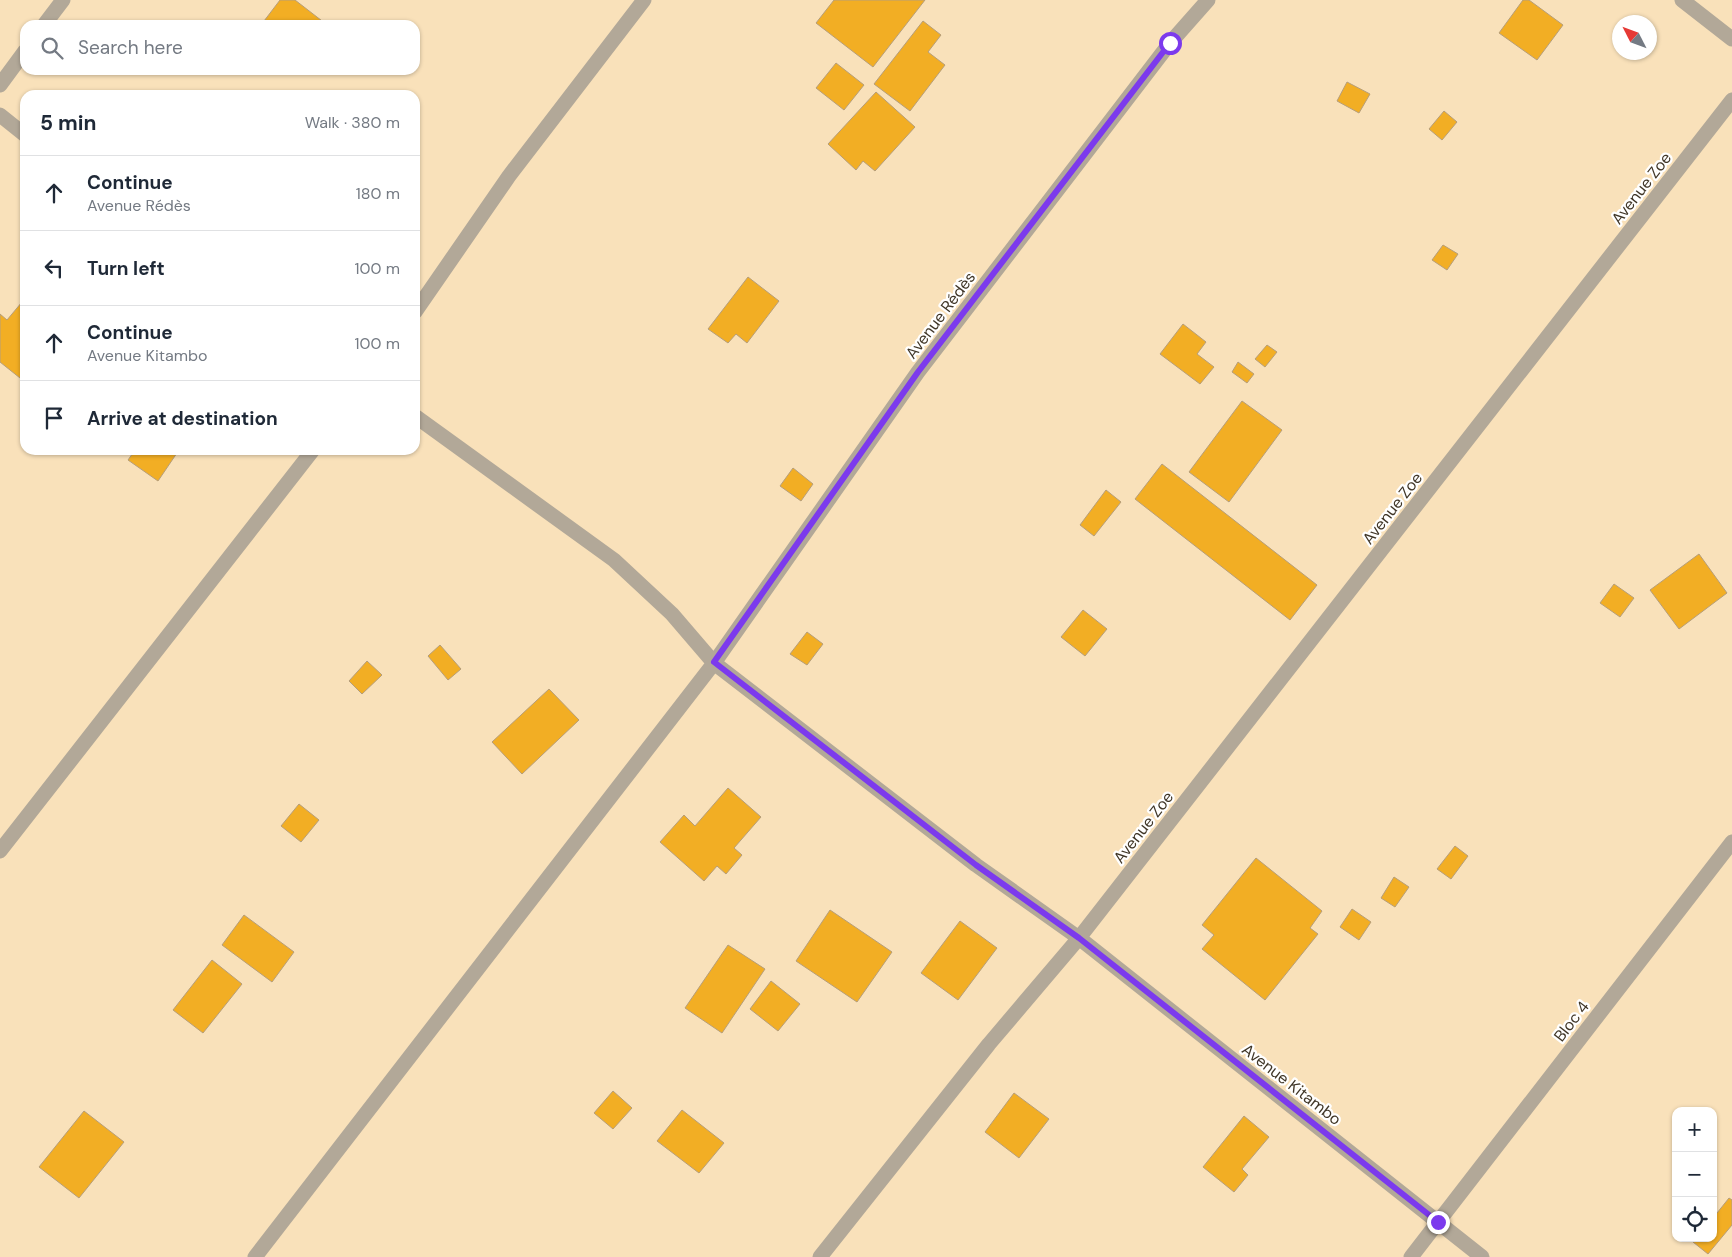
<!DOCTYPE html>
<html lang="en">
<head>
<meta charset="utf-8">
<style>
	body { margin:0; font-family:"DM Sans",sans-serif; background:#f2f2f3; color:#1f2937 }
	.controls { position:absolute; right:15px; bottom:15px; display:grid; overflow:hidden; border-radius:10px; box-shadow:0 1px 4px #0004 }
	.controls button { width:45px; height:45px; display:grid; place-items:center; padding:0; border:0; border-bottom:1px solid #e0e1e3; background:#fff; color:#1f2937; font:25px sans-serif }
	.compass { position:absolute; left:1612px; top:15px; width:45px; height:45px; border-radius:50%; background:#fff; box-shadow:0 1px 4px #0004; rotate:312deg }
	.stop { position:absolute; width:15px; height:15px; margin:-11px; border:4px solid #7c3aed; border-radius:50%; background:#fff }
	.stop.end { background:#7c3aed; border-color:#fff; box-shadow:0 1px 5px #0008 }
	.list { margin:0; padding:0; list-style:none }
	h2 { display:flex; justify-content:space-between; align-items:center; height:65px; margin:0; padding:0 20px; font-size:21px }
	h2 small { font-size:16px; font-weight:400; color:#747a83 }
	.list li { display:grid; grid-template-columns:32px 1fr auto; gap:15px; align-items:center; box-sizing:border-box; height:75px; padding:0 20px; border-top:1px solid #e0e1e3 }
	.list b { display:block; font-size:19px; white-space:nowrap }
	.list p { margin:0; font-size:16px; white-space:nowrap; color:#747a83 }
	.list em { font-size:16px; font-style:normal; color:#747a83 }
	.icon { flex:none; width:28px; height:28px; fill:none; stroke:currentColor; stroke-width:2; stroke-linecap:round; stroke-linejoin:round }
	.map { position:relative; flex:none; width:1732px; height:1257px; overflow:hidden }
	.search { position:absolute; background:#fff; box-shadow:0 1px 4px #0004; left:20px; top:20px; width:400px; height:55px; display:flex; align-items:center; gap:12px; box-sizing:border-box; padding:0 18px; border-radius:15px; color:#747a83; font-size:19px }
	.panel { position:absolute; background:#fff; box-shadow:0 1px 4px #0004; left:20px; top:90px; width:400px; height:365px; border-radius:15px }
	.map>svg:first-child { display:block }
	.building { fill:#f2ae24; stroke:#b69e7a }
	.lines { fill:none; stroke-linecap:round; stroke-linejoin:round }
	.street { stroke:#b2a898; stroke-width:15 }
	.route { stroke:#7c3aed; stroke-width:6 }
	.labels { text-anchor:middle; stroke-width:4.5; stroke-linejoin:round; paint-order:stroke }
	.street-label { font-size:16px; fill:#403627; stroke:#fff }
</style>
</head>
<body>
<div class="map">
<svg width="1732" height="1257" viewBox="0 0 1732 1257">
	<rect width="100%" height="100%" fill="#f9e1ba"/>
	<!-- building -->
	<path class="building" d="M 280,0 L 295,0 L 326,24 L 261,25 Z
		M 834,0 L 925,0 L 873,67 L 816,23 Z
		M 1523,0 L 1529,0 L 1563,25 L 1537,60 L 1499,33 Z
		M 923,21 L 941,35 L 928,52 L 945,65 L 910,111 L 874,84 Z
		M 836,63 L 864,85 L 844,110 L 816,88 Z
		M 1347,82 L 1370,94 L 1359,113 L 1337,101 Z
		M 876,92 L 915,127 L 875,171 L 863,161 L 856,170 L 828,144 Z
		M 1444,111 L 1457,122 L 1442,140 L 1429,129 Z
		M 1443,245 L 1458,254 L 1447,270 L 1432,260 Z
		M 748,277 L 779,301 L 747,343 L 736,334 L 728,343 L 708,329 Z
		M 22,302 L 25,305 L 25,382 L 0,362 L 0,314 L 7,320 Z
		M 1183,324 L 1206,342 L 1197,354 L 1214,367 L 1200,384 L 1160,354 Z
		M 1267,345 L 1277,352 L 1265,367 L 1255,359 Z
		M 1238,362 L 1254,374 L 1247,383 L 1232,372 Z
		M 1242,401 L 1282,430 L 1229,502 L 1189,472 Z
		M 135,450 L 179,450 L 158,481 L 128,460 Z
		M 1162,464 L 1317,585 L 1290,620 L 1135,499 Z
		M 793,468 L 813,484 L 801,501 L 780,486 Z
		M 1106,490 L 1121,502 L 1094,536 L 1080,525 Z
		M 1699,554 L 1727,593 L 1679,629 L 1650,590 Z
		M 1614,584 L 1634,598 L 1620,617 L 1600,603 Z
		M 1083,610 L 1107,629 L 1085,656 L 1061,637 Z
		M 807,632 L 823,644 L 807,665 L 790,654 Z
		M 440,645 L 461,669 L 448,680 L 428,656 Z
		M 367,661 L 382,675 L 362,694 L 349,681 Z
		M 549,689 L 579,720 L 522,774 L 492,742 Z
		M 728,788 L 761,817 L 734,848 L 742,855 L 726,874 L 717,866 L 704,881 L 660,842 L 684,815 L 695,826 Z
		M 299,804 L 319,820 L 301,842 L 281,826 Z
		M 1455,846 L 1468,856 L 1451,879 L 1437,869 Z
		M 1256,858 L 1322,911 L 1310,928 L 1318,934 L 1265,1000 L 1202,949 L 1214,935 L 1202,925 Z
		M 1394,877 L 1409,887 L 1395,907 L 1381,898 Z
		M 1352,909 L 1371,922 L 1359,940 L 1340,927 Z
		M 830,910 L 892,952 L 857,1002 L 796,961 Z
		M 244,915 L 294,952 L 272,982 L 222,945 Z
		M 960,921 L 997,948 L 958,1000 L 921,973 Z
		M 728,945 L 765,969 L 722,1033 L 685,1008 Z
		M 212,960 L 242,984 L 203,1033 L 173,1010 Z
		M 771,981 L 800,1004 L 778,1031 L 750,1009 Z
		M 613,1091 L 632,1108 L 613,1129 L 594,1113 Z
		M 1014,1093 L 1049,1119 L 1019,1158 L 985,1132 Z
		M 682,1110 L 724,1143 L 699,1173 L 657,1141 Z
		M 84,1111 L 124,1142 L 79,1198 L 39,1167 Z
		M 1244,1116 L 1269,1137 L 1242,1169 L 1248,1175 L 1234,1192 L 1203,1167 Z
		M 1729,1198 L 1732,1200 L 1732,1225 L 1708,1254 L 1693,1242 L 1696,1238 L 1713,1238 L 1713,1218 Z"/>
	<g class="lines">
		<!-- street -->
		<path class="street" d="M 1682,0 L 1732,39
			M 44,25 L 63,0
			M 0,85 L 25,51
			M 0,115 L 25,135
			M 415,312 L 509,176 L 644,0
			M 415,416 L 614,560 L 672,614 L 714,663 L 976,865 L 1079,938 L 1482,1257
			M 0,851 L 313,450
			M 255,1257 L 714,663 L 918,372 L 1170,43 L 1208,0
			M 820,1257 L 989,1044 L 1079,938 L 1732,100
			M 1411,1257 L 1732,842"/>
	</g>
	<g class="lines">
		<!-- route -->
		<path class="route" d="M 1170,43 L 918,372 L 714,662 L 976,865 L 1079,938 L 1438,1222"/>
	</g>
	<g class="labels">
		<!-- street labels -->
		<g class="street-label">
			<text transform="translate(1641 188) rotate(-52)" y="6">Avenue Zoe</text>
			<text transform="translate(940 315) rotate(-53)" y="6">Avenue Rédès</text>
			<text transform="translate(1392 508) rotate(-52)" y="6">Avenue Zoe</text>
			<text transform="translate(1143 827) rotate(-52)" y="6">Avenue Zoe</text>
			<text transform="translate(1571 1021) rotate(-52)" y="6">Bloc 4</text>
			<text transform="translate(1292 1084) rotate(38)" y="6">Avenue Kitambo</text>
		</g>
	</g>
</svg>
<div class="controls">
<button>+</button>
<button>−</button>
<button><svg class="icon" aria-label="locate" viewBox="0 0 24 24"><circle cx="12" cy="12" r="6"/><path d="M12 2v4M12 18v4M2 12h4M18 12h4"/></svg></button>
</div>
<svg class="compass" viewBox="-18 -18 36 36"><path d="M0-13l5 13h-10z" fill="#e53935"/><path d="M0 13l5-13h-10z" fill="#747a83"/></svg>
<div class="stop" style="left:1170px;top:43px"></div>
<div class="stop end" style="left:1438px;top:1222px"></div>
<div class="search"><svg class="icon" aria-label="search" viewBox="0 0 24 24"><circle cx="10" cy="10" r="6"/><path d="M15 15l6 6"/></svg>Search here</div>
<section class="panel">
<h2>5 min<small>Walk · 380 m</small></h2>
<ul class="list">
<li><svg class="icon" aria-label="ahead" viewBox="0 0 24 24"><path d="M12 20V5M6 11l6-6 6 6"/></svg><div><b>Continue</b><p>Avenue Rédès</p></div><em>180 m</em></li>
<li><svg class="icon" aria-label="left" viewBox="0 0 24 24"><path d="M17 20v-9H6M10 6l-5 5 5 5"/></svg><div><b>Turn left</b></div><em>100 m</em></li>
<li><svg class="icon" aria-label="ahead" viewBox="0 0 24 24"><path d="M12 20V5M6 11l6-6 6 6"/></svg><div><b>Continue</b><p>Avenue Kitambo</p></div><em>100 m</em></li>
<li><svg class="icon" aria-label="arrive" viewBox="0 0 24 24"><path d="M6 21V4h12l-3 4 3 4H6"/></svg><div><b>Arrive at destination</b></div></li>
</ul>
</section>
</div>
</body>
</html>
